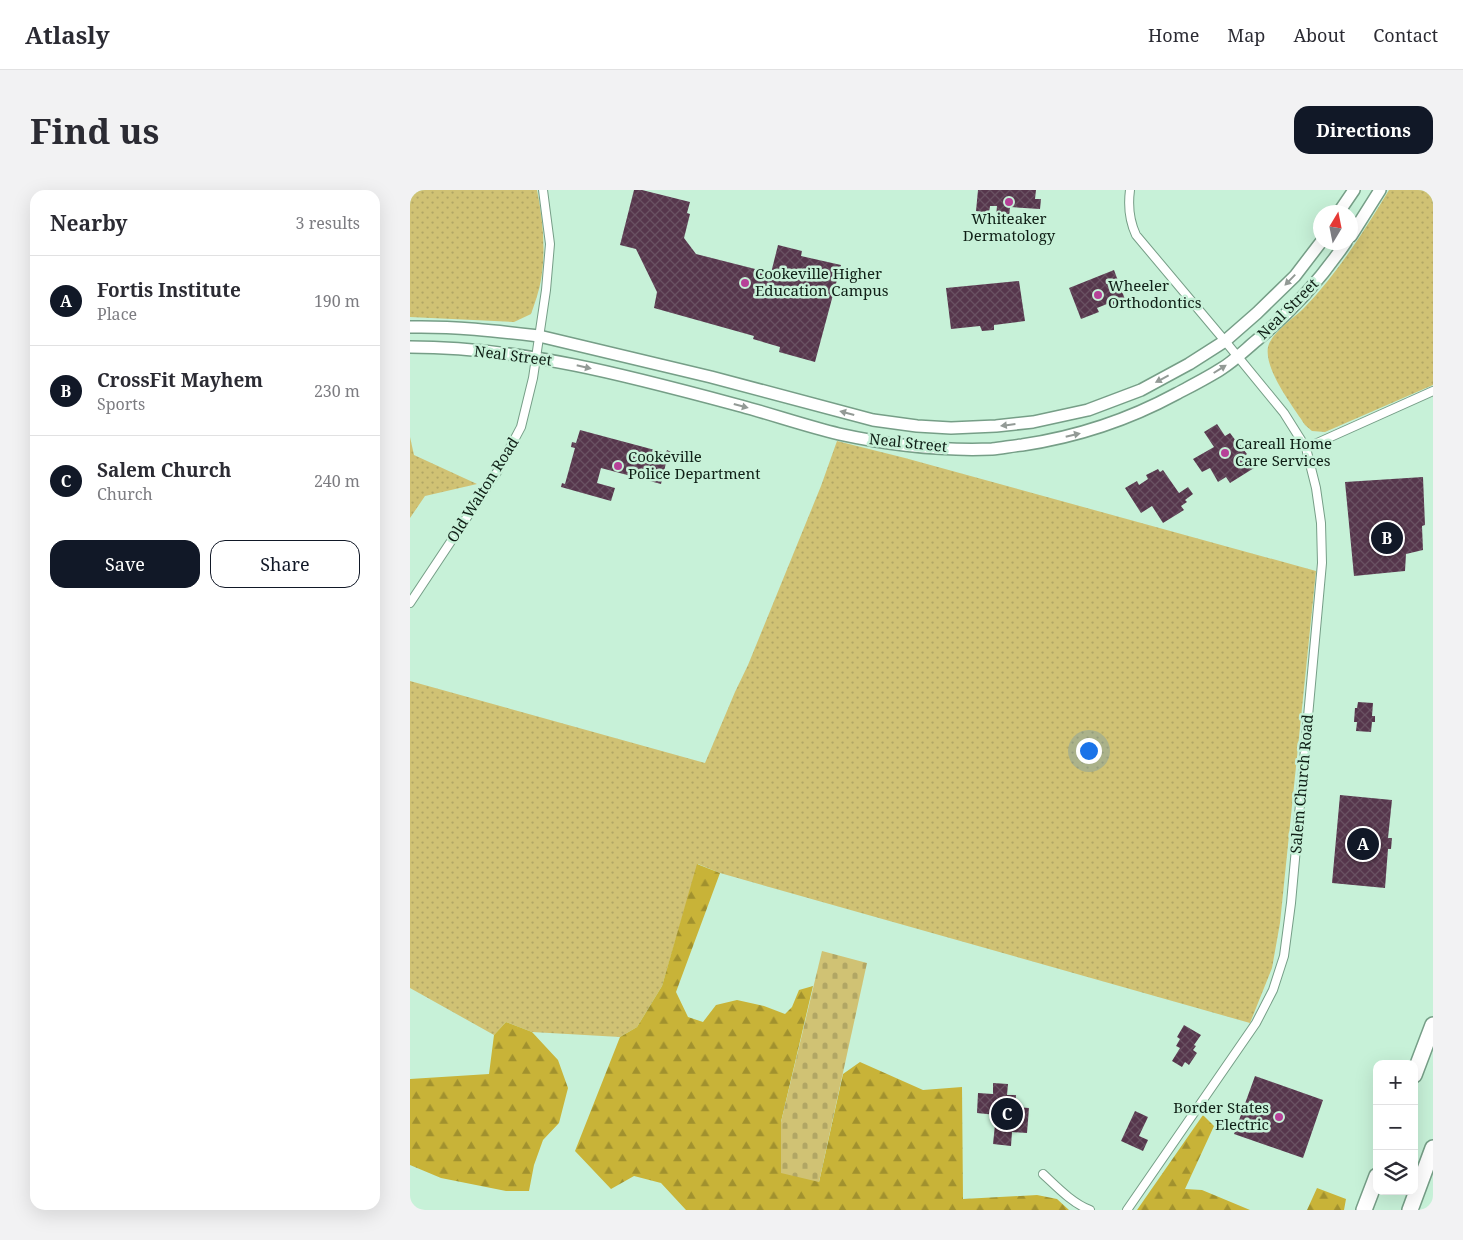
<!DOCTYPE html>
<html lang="en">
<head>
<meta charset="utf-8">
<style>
	body { margin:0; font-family:"Noto Serif",serif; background:#f2f2f3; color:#2b2b33 }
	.controls { position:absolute; right:15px; bottom:15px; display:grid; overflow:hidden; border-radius:10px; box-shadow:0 5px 20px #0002 }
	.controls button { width:45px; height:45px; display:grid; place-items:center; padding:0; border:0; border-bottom:1px solid #e1e1e2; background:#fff; color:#2b2b33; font:25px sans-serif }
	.compass { position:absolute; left:903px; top:15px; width:45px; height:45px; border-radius:50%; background:#fff; box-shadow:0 5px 20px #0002; rotate:10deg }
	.you { position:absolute; left:678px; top:560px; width:18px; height:18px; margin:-12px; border:4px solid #fff; border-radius:50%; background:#1a73e8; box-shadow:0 0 0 8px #1a73e833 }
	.badge { display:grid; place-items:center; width:32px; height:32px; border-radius:50%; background:#111827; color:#fff; font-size:16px; font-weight:700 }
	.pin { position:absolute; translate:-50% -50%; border:2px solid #fff; box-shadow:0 1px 5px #0006 }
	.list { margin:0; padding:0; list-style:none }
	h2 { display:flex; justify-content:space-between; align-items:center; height:65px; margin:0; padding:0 20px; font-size:21px }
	h2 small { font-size:16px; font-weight:400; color:#7c7c81 }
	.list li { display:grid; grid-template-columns:32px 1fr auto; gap:15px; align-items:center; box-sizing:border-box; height:90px; padding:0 20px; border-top:1px solid #e1e1e2 }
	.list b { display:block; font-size:19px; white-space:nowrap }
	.list p { margin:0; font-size:16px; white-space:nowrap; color:#7c7c81 }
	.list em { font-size:16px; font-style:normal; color:#7c7c81 }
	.actions { display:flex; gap:10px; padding:15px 20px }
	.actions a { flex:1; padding:11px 0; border:1px solid #111827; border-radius:15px; text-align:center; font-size:18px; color:#111827 }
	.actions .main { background:#111827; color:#fff }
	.icon { flex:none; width:28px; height:28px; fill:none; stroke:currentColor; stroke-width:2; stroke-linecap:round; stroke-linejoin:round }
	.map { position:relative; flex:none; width:1023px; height:1020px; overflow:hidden; border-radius:15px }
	header { display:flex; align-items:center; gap:30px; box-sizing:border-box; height:70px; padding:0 25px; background:#fff; border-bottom:1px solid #e1e1e2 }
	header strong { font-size:24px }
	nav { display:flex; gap:28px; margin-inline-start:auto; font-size:18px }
	.intro { display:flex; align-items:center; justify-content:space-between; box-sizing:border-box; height:120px; padding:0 30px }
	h1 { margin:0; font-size:35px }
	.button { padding:12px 22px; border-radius:15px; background:#111827; color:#fff; font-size:18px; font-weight:700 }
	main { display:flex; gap:30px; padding:0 30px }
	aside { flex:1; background:#fff; border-radius:15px; box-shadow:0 5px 20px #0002 }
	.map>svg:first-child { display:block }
	.grass { fill:url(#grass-dots) }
	.forest { fill:url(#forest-firs) }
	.cemetery { fill:url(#cemetery-stones) }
	.building { fill:url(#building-cross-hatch) }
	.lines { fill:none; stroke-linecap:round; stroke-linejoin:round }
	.street-casing { stroke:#769e87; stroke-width:10 }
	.secondary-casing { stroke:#769e87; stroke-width:14 }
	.highway-casing { stroke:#769e87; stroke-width:18 }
	.street { stroke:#fff; stroke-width:8 }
	.secondary { stroke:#fff; stroke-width:11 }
	.highway { stroke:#fff; stroke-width:15 }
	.oneway { fill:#939a96 }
	.poi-dot { fill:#b64198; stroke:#c7f1d8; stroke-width:2 }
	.labels { text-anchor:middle; stroke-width:5; stroke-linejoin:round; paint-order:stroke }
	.poi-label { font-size:15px; fill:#0f1f16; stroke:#c7f1d8; text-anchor:start }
	.street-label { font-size:15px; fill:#0f1f16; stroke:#c7f1d8 }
</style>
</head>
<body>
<header>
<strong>Atlasly</strong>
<nav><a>Home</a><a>Map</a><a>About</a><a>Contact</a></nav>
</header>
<div class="intro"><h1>Find us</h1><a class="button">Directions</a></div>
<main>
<aside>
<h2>Nearby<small>3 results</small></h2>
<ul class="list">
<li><span class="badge">A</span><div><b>Fortis Institute</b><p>Place</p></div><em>190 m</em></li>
<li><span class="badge">B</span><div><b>CrossFit Mayhem</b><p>Sports</p></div><em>230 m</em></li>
<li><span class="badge">C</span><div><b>Salem Church</b><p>Church</p></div><em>240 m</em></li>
</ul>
<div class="actions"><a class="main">Save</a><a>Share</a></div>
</aside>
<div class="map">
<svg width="1023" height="1020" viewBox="0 0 1023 1020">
	<defs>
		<pattern id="grass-dots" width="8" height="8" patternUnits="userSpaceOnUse" patternTransform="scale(1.25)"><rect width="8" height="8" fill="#d0c274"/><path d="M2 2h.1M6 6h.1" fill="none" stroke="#b1a664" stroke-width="1.8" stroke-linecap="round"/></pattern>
		<pattern id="forest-firs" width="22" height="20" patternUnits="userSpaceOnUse" patternTransform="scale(1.25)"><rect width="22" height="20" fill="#c8b338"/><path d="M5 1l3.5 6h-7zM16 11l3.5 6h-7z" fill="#a1912e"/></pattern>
		<pattern id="cemetery-stones" width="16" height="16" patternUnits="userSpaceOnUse" patternTransform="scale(1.25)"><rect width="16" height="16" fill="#d0c274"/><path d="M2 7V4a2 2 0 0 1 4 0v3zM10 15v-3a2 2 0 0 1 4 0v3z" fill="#b1a664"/></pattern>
		<pattern id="building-cross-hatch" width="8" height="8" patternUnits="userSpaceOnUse" patternTransform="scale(1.25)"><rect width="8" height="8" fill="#56364c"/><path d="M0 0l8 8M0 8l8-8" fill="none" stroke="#695162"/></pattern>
	</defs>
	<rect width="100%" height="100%" fill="#c7f1d8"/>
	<!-- grass -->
	<path class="grass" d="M 0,0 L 127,0 C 133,30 136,60 131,90 C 129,101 125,113 121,124 L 104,132 L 0,127 Z
		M 979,0 L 1023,0 L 1023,195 L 915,242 L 902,241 L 895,235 C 883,216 854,180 858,157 C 861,143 884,128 894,118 C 928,83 954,41 979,0 Z
		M 0,247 L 4,265 L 67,294 L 15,306 L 0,328 Z
		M 427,251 L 495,268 L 906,381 L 870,733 L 862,778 L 840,833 L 310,683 L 288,674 L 252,796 L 227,837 L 210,847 L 122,842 L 96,832 L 84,845 L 0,798 L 0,491 L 295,573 L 325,502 L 338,475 L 411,296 Z"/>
	<!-- forest -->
	<path class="forest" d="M 287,674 L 310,683 L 266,802 L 278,827 L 293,832 L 306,815 L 327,810 L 354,816 L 375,824 L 382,817 L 389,800 L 403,796 L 371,932 L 409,992 L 433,884 L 450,872 L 513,900 L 552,897 L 553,1009 L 627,1005 L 647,1009 L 659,1020 L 276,1020 L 251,993 L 224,986 L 201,999 L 165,961 L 210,847 L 227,837 L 252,796 Z
		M 96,832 L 122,842 L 148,870 L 158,898 L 149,933 L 133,950 L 124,975 L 119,1001 L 96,1001 L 31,988 L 0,975 L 0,889 L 79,884 L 84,845 Z
		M 793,925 L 804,936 L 775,999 L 792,1000 L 840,1020 L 727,1020 Z
		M 907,998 L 936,1009 L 934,1020 L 897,1020 Z"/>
	<!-- cemetery -->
	<path class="cemetery" d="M 412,761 L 457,773 L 409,992 L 371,983 L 371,932 Z"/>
	<!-- building -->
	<path class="building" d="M 224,0 L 232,0 L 280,12 L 277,23 L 280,24 L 274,48 L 286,64 L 361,83 L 368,55 L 392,61 L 391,66 L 431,75 L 405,172 L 369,162 L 370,157 L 343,149 L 344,146 L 244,118 L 247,102 L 226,59 L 210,55 Z
		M 568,0 L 626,0 L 625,9 L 631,9 L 630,19 L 600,17 L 599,28 L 586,27 L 587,16 L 580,16 L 579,23 L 566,21 Z
		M 704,80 L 716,112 L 699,119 L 697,114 L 687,118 L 689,122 L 671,129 L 659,98 Z
		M 609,91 L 615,131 L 584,135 L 584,140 L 572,141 L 570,136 L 541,139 L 536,98 Z
		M 807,234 L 815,246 L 820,243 L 826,251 L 827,250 L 831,256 L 827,259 L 829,261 L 833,259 L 837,264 L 833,267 L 835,269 L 837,267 L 844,278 L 820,293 L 816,287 L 808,292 L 800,278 L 792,282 L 783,269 L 804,257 L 794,242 Z
		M 170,240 L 256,263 L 257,260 L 261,262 L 258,274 L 256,273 L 251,294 L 191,278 L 187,293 L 205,298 L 201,311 L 151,297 L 152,293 L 155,294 L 165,258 L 161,257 L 162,252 L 166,253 Z
		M 748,279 L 750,282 L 753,280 L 769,303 L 778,297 L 783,304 L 775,310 L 777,312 L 771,316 L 774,320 L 753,333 L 742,316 L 731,323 L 715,298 L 727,291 L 729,295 L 738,289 L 736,285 Z
		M 1013,287 L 1015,335 L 1012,336 L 1013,360 L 996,364 L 995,381 L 944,386 L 935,292 Z
		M 948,512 L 963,513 L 962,526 L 965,526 L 965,532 L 962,532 L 961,542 L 946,541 L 947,532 L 944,532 L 945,518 L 947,518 Z
		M 930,605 L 982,610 L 978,648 L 982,648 L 981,659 L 978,659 L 975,698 L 922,693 Z
		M 774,835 L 791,845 L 784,855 L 786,856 L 783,860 L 787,863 L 779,875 L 775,872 L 772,877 L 762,871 L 770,858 L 766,856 L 770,849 L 767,847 Z
		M 845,886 L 913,910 L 893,968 L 824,944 Z
		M 583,893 L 598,894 L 597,905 L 606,905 L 605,917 L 619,918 L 617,943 L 602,942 L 601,956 L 583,954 L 586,925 L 567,923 L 568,903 L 583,904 Z
		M 725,921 L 738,927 L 729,946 L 738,950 L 733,961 L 711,951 Z"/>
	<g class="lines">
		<defs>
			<path id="street" d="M 896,258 L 1023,201
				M 0,413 L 87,282 L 111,237 L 123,188 L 136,100 L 140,54 L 133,0
				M 633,984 C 647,997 662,1013 680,1020
				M 717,1020 L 846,833 L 863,800 L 874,766 L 881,713 L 912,373 L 911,333 L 906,298 L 896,258 L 874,223 L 815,151 L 726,45 C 720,32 718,15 720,0"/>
			<path id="secondary" d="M 929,22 L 944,0
				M 941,46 L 970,0
				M 0,137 C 43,136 87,141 129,146 L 301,187 L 463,230 L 507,236 L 541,238 L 586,236 L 623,232 L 678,220 L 731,200 L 779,174 L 815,151 L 847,123 L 885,86 L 911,52
				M 0,157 C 113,157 223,187 331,216 C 364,225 396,236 429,244 C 479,255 531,261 582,259 C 592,258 602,256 612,255 C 666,247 718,230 766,204 C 781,196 797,188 811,179 C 824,171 835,160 847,150 C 881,122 911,89 936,52"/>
			<path id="highway" d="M 1004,885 L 1023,835
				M 954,1020 L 967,986
				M 1000,1020 L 1023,958"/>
		</defs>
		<!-- street casing -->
		<use href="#street" class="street-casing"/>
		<!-- secondary casing -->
		<use href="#secondary" class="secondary-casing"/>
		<!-- highway casing -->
		<use href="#highway" class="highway-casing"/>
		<!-- street -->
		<use href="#street" class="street"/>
		<!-- secondary -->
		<use href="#secondary" class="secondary"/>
		<!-- highway -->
		<use href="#highway" class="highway"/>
	</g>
	<!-- one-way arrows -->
	<defs><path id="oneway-solid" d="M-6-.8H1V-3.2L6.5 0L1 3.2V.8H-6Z" transform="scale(1.25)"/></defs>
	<g class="oneway">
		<use href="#oneway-solid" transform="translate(880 90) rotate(134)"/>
		<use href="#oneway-solid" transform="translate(174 177) rotate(13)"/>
		<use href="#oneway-solid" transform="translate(810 179) rotate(-32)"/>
		<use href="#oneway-solid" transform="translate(752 189) rotate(152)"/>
		<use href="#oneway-solid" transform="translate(331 216) rotate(15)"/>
		<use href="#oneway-solid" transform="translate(437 223) rotate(-165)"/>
		<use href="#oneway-solid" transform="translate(598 235) rotate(173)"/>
		<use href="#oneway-solid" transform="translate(663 245) rotate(-13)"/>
	</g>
	<!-- markers -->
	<g class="poi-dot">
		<circle cx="599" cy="12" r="5"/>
		<circle cx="335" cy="93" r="5"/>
		<circle cx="688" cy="105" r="5"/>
		<circle cx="815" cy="263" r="5"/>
		<circle cx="208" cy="276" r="5"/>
		<circle cx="869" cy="927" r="5"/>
	</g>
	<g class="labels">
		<!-- poi labels -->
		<g class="poi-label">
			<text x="599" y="34" text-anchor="middle">Whiteaker<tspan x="599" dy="17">Dermatology</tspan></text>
			<text x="345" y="89">Cookeville Higher<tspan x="345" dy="17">Education Campus</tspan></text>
			<text x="698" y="101">Wheeler<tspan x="698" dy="17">Orthodontics</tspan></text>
			<text x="825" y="259">Careall Home<tspan x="825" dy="17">Care Services</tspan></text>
			<text x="218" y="272">Cookeville<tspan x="218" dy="17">Police Department</tspan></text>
			<text x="859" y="923" text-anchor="end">Border States<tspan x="859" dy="17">Electric</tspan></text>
		</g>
		<!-- street labels -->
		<g class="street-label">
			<text transform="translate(878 119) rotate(-45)" y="5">Neal Street</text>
			<text transform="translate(103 166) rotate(7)" y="5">Neal Street</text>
			<text transform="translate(498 253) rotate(6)" y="5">Neal Street</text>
			<text transform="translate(73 300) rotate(-58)" y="5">Old Walton Road</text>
			<text transform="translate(892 594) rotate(-85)" y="5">Salem Church Road</text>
		</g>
	</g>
</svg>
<div class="controls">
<button>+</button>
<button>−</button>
<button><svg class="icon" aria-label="layers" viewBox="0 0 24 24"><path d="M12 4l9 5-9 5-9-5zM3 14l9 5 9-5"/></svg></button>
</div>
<svg class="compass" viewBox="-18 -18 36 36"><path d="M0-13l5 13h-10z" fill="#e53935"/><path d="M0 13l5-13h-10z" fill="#7c7c81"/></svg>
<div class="you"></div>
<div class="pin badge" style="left:953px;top:654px">A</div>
<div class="pin badge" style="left:977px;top:348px">B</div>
<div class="pin badge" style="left:597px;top:924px">C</div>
</div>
</main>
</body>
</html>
